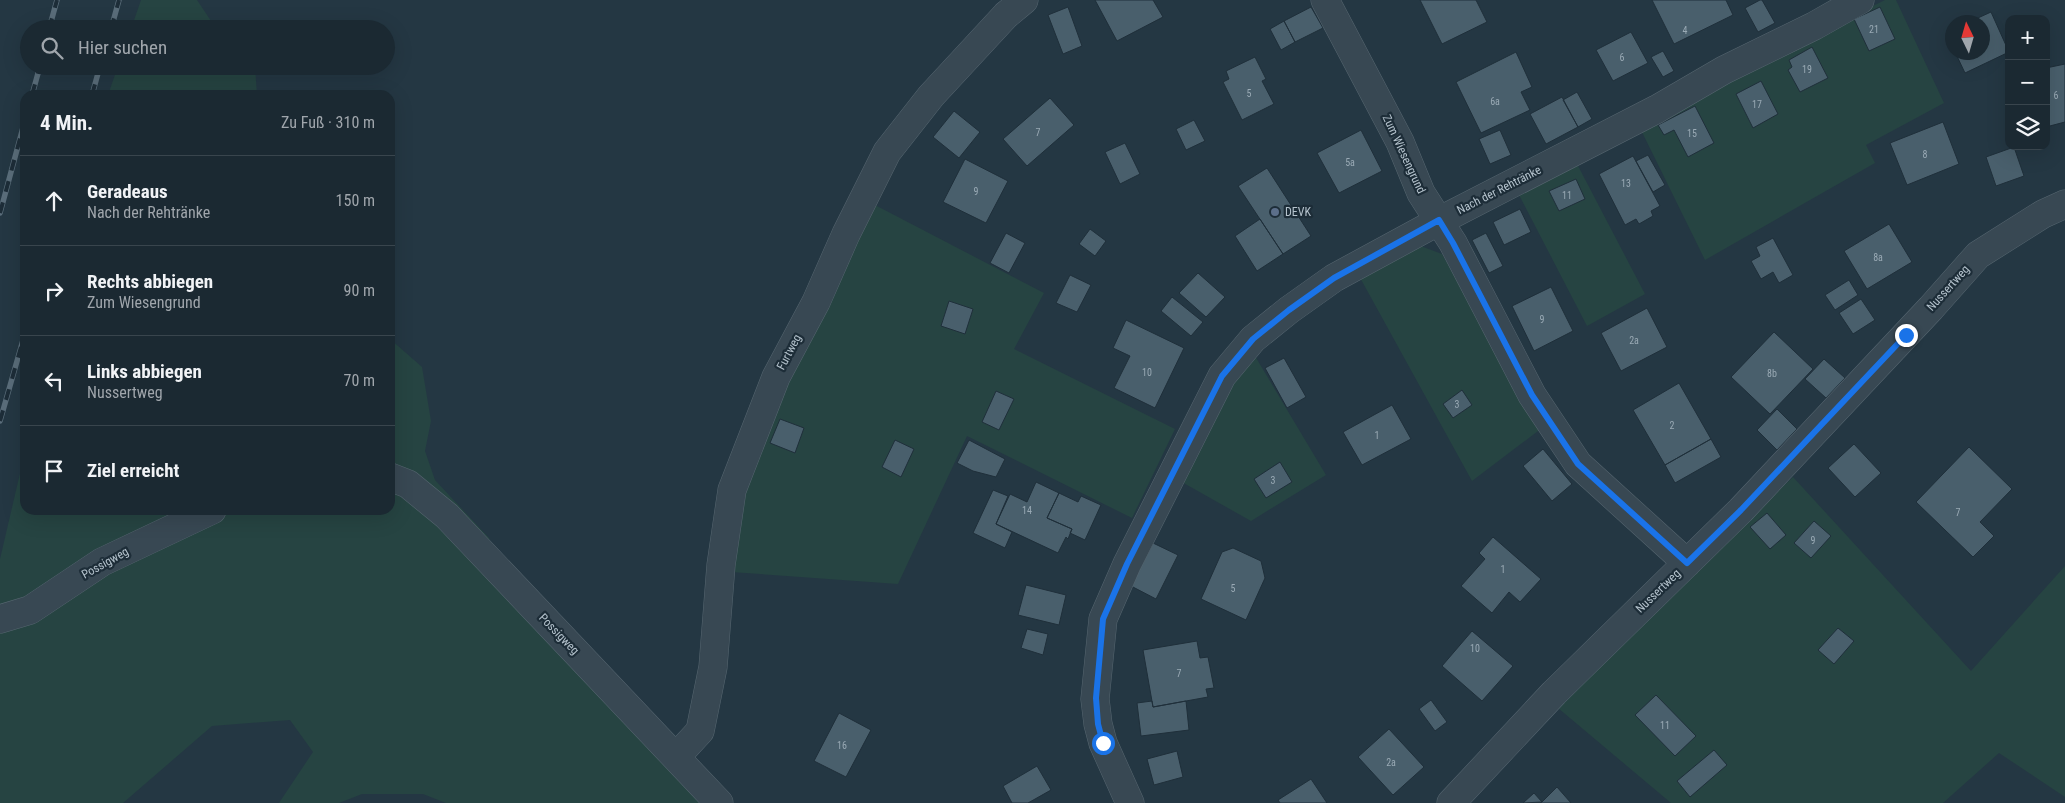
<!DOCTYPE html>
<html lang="de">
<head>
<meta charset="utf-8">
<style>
	body { margin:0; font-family:"Roboto Condensed",sans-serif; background:#24313a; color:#f1f3f6 }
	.controls { position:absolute; right:15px; top:15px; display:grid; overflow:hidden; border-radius:10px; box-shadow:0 5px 20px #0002 }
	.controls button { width:45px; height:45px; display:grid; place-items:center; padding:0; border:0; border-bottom:1px solid #39454d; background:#1b2932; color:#f1f3f6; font:25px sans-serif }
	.compass { position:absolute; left:1945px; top:15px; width:45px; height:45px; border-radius:50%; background:#1b2932; box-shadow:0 5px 20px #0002; rotate:355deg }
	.stop { position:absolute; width:15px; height:15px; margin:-11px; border:4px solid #1a73e8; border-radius:50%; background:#fff }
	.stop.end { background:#1a73e8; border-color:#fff; box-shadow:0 1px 5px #0008 }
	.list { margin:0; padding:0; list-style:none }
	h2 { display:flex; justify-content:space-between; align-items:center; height:65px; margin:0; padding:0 20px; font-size:21px }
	h2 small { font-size:16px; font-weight:400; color:#a0a6ac }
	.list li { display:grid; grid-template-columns:32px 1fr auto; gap:15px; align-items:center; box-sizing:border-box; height:90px; padding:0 20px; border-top:1px solid #39454d }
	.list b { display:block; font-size:19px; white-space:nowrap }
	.list p { margin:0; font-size:16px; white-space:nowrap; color:#a0a6ac }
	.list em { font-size:16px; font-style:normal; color:#a0a6ac }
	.icon { flex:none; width:28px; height:28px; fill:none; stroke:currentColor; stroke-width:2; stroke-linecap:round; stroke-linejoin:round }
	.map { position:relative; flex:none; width:2065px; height:803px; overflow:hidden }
	.search { position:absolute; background:#1b2932; box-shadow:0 5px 20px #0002; left:20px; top:20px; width:375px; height:55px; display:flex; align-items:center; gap:12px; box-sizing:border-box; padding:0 18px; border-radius:28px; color:#a0a6ac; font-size:19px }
	.panel { position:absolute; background:#1b2932; box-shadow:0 5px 20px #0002; left:20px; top:90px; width:375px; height:425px; border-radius:15px }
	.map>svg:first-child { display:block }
	.green { fill:#264442 }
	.building { fill:#495f6c; stroke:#1f2f3a }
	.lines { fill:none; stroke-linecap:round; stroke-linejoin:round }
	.street-casing { stroke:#566670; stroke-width:29 }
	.street { stroke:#384853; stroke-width:28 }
	.rail-casing { stroke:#5a6d7a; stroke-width:5.5 }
	.rail { stroke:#1d2d38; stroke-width:4; stroke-dasharray:11; stroke-linecap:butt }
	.route { stroke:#1a73e8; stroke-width:6 }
	.service-dot { fill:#5c6f8a; stroke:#1d2d38; stroke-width:2 }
	.labels { text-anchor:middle; stroke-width:4.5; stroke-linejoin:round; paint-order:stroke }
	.number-label { font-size:10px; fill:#9aaab5 }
	.street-label { font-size:12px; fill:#b5c3cd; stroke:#1d2d38 }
	.poi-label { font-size:12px; fill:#b5c3cd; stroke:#1d2d38; text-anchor:start }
</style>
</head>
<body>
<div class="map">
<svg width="2065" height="803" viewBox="0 0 2065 803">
	<rect width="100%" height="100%" fill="#243743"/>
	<!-- green -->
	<path class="green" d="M 141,0 L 197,0 L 215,27 L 224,29 L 131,29 Z
		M 1885,0 L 1896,0 L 1944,103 L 1866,145 L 1875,163 L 1705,260 L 1640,128 L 1776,54 Z
		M 118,66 L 255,66 L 257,95 L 108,95 Z
		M 1576,162 L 1645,294 L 1587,326 L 1518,193 Z
		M 875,205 L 1044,293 L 1014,349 L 1175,429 L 1132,518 L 967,436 L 898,584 L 731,572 L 742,476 Z
		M 1418,245 L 1442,254 L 1542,428 L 1472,481 L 1358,274 Z
		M 390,339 L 422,367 L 431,421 L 425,451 L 435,480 L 489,538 L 505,587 L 674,776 L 702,803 L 446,803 L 423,794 L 362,794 L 339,803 L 279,803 L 313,752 L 290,720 L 212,726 L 123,803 L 0,803 L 0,559 L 25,452 L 25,510 L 390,510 Z
		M 1252,351 L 1326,475 L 1251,521 L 1180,481 L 1221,397 Z
		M 1793,477 L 1971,671 L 2065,566 L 2065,797 L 1999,753 L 1943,803 L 1671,803 L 1558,708 L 1646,614 Z"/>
	<!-- building -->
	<path class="building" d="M 1095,0 L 1153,0 L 1163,17 L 1117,41 Z
		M 1420,0 L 1476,0 L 1487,22 L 1442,44 Z
		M 1652,0 L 1726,0 L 1733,15 L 1674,44 Z
		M 1760,0 L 1762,0 L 1775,23 L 1758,32 L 1745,8 Z
		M 1068,7 L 1082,46 L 1063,54 L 1048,15 Z
		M 1311,7 L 1323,28 L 1295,42 L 1284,21 Z
		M 1880,7 L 1895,39 L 1869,51 L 1854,19 Z
		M 1991,12 L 2009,52 L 1965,73 L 1955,52 L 1982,52 L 1982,22 L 1969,22 Z
		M 1284,21 L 1295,42 L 1281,50 L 1270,29 Z
		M 1952,30 L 1952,47 L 1946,33 Z
		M 1631,32 L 1648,63 L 1613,81 L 1596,50 Z
		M 1812,47 L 1828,78 L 1800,92 L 1788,70 L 1792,67 L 1789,60 Z
		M 1663,51 L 1674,71 L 1663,77 L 1651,57 Z
		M 1516,52 L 1532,87 L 1521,92 L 1530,110 L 1481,133 L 1456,82 Z
		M 1255,57 L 1266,79 L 1262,81 L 1274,104 L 1242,120 L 1223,82 L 1229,79 L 1226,71 Z
		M 2065,64 L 2065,122 L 2046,127 L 2046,68 Z
		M 1761,81 L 1778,114 L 1753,128 L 1736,94 Z
		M 1577,92 L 1592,119 L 1578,127 L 1563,100 Z
		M 1562,97 L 1578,127 L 1546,144 L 1530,114 Z
		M 1050,98 L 1074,125 L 1027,166 L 1003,139 Z
		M 1695,106 L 1714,143 L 1688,157 L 1674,130 L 1664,135 L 1658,125 Z
		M 954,111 L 980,132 L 959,158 L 933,137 Z
		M 1194,120 L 1205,141 L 1186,150 L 1176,129 Z
		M 1943,122 L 1959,164 L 1907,185 L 1890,143 Z
		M 1361,130 L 1382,171 L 1339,193 L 1317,153 Z
		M 1500,130 L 1511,155 L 1490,164 L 1479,139 Z
		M 1125,143 L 1140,174 L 1120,184 L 1105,152 Z
		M 2014,147 L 2024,176 L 1996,186 L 1986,157 Z
		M 1648,155 L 1665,185 L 1653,192 L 1636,161 Z
		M 1633,156 L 1660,206 L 1651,211 L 1653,216 L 1639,224 L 1636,219 L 1625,225 L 1599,174 Z
		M 965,159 L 1008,181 L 986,223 L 943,202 Z
		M 1267,168 L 1311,236 L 1283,254 L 1238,186 Z
		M 1576,179 L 1585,199 L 1559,211 L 1549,191 Z
		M 1520,209 L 1531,232 L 1504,245 L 1493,222 Z
		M 1260,219 L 1283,254 L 1257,271 L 1235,236 Z
		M 1889,224 L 1912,262 L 1867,289 L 1844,251 Z
		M 1090,229 L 1106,241 L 1095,256 L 1079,244 Z
		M 1006,233 L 1025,243 L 1009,273 L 990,263 Z
		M 1486,233 L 1503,266 L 1489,273 L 1472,240 Z
		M 1773,238 L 1793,275 L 1779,283 L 1773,272 L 1761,279 L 1751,261 L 1760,256 L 1756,247 Z
		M 1198,273 L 1225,297 L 1206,317 L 1179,293 Z
		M 1070,275 L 1091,285 L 1077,312 L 1056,303 Z
		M 1849,280 L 1858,295 L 1835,310 L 1825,295 Z
		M 1551,287 L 1573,331 L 1534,351 L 1512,306 Z
		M 1172,297 L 1203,322 L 1191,336 L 1161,311 Z
		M 1861,299 L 1875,320 L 1853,334 L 1839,313 Z
		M 949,301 L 973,309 L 965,334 L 941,326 Z
		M 1647,308 L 1667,347 L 1621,371 L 1601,333 Z
		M 1126,320 L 1184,348 L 1155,408 L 1114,388 L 1130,356 L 1113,348 Z
		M 1774,332 L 1813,369 L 1770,414 L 1731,377 Z
		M 1284,358 L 1306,397 L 1287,408 L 1265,368 Z
		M 1824,359 L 1845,378 L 1826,398 L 1805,379 Z
		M 1679,383 L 1711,439 L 1665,465 L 1633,410 Z
		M 1462,390 L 1472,405 L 1453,418 L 1443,404 Z
		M 996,391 L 1014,399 L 999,430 L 982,422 Z
		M 1392,405 L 1411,439 L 1362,465 L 1343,432 Z
		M 1777,409 L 1797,429 L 1777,450 L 1757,430 Z
		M 780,419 L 804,428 L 795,453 L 770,443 Z
		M 1711,439 L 1721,457 L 1675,483 L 1665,465 Z
		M 895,440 L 914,449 L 901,477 L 882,467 Z
		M 969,440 L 1005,459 L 996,477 L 973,471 L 957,463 Z
		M 1854,444 L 1881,473 L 1855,497 L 1828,468 Z
		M 1969,447 L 2012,489 L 1980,522 L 1994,536 L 1973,557 L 1916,502 Z
		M 1543,449 L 1572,484 L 1552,501 L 1523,466 Z
		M 1280,462 L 1292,482 L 1266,498 L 1254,479 Z
		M 1036,482 L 1059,493 L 1047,518 L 1072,529 L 1068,539 L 1066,537 L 1058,553 L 996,524 L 1010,494 L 1027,502 Z
		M 993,490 L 1008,496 L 996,524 L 1012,532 L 1005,548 L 973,533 Z
		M 1059,493 L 1078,502 L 1081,496 L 1101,505 L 1085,540 L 1070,533 L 1072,529 L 1047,518 Z
		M 1767,513 L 1786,535 L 1770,549 L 1750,527 Z
		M 1814,521 L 1831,536 L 1811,558 L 1794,543 Z
		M 1493,537 L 1541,579 L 1520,602 L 1509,592 L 1492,613 L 1461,586 L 1485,559 L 1479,553 Z
		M 1153,543 L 1178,555 L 1156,599 L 1131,586 Z
		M 1233,548 L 1261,561 L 1265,578 L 1246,620 L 1201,599 L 1222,552 Z
		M 1026,585 L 1066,595 L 1059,625 L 1018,615 Z
		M 1838,628 L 1854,641 L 1834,664 L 1818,650 Z
		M 1027,629 L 1048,634 L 1043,655 L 1021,648 Z
		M 1472,631 L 1513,666 L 1482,701 L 1442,666 Z
		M 1197,641 L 1200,658 L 1208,657 L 1214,688 L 1206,689 L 1208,697 L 1153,707 L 1143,650 Z
		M 1656,695 L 1696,736 L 1675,756 L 1635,715 Z
		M 1431,700 L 1447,722 L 1435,731 L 1419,709 Z
		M 1152,701 L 1153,707 L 1186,701 L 1189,730 L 1141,736 L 1137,703 Z
		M 839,713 L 871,730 L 846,777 L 814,761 Z
		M 1389,729 L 1424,767 L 1393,795 L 1358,757 Z
		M 1714,750 L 1727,765 L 1690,797 L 1677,781 Z
		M 1177,751 L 1183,777 L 1154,785 L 1147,759 Z
		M 1037,766 L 1051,790 L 1028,803 L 1012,803 L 1003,786 Z
		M 1311,779 L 1327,803 L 1280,803 L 1278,800 Z
		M 1557,787 L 1571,803 L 1540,803 L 1542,802 Z
		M 1534,793 L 1542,802 L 1523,803 Z"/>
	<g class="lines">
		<defs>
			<path id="street" d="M 1325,0 L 1400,142 L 1421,193 L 1453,243 L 1532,395 L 1578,464 L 1687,563
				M 390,477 L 408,484 L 447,516 L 719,803
				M 0,619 L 30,610 L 102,562 L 212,510
				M 676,757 L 700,731 L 713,667 L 721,565 L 732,490 L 776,377 L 816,302 L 846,234 L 887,152 L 931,96 L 1006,15 L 1024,0
				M 1130,803 L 1103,743 L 1098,724 L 1095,699 L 1103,619 L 1127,564 L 1222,376 L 1253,339 L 1289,310 L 1334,278 L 1439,221 L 1657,109 L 1724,70 L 1814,26 L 1860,0
				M 1451,803 L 1554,693 L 1741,510 L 1931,308 L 1978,255 L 2043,214 L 2065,204"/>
		</defs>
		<!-- street casing -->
		<use href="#street" class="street-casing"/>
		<!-- street -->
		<use href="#street" class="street"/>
		<defs>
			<path id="rail" d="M 49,29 L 57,0
				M 111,29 L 119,0
				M 32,95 L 40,66
				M 92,95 L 100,66
				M 0,213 L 25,120
				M 0,421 L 25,333"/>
		</defs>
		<!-- rail casing -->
		<use href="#rail" class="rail-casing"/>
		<!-- rail -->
		<use href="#rail" class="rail"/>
	</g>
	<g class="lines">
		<!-- route -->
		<path class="route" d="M 1103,743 L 1098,724 L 1096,698 L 1103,619 L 1127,564 L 1222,376 L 1253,339 L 1289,310 L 1334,278 L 1439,220 L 1453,243 L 1532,395 L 1578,464 L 1687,563 L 1741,510 L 1906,335"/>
	</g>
	<!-- markers -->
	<circle class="service-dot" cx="1275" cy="212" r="5"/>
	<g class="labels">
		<!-- number labels -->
		<g class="number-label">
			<text x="1874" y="33">21</text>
			<text x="1685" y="34">4</text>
			<text x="1622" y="61">6</text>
			<text x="1807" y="73">19</text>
			<text x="1249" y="97">5</text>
			<text x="2056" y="99">6</text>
			<text x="1495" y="105">6a</text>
			<text x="1757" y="108">17</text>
			<text x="1038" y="136">7</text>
			<text x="1692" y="137">15</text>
			<text x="1925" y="158">8</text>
			<text x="1350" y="166">5a</text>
			<text x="1626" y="187">13</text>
			<text x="976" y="195">9</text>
			<text x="1567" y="199">11</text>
			<text x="1878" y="261">8a</text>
			<text x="1542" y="323">9</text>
			<text x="1634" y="344">2a</text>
			<text x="1147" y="376">10</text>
			<text x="1772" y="377">8b</text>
			<text x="1457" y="408">3</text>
			<text x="1672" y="429">2</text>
			<text x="1377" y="439">1</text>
			<text x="1273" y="484">3</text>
			<text x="1027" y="514">14</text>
			<text x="1958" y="516">7</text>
			<text x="1813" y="544">9</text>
			<text x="1503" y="573">1</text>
			<text x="1233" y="592">5</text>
			<text x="1475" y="652">10</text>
			<text x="1179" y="677">7</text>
			<text x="1665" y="729">11</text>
			<text x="842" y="749">16</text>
			<text x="1391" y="766">2a</text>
		</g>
		<!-- street labels -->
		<g class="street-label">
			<text transform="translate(1404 154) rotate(65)" y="4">Zum Wiesengrund</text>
			<text transform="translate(1499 190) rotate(-27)" y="4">Nach der Rehtränke</text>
			<text transform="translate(1948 288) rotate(-48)" y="4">Nussertweg</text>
			<text transform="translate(789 352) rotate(-62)" y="4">Furtweg</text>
			<text transform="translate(105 563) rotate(-29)" y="4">Possigweg</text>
			<text transform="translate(1658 591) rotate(-44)" y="4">Nussertweg</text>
			<text transform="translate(559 634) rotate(46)" y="4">Possigweg</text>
		</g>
		<!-- poi labels -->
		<g class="poi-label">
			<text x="1285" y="216">DEVK</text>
		</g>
	</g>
</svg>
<div class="controls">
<button>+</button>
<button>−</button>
<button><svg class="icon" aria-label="layers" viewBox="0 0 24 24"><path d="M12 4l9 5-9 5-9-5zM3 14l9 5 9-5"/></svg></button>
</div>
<svg class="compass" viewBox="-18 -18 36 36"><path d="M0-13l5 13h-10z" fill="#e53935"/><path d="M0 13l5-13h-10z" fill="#a0a6ac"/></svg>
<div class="stop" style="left:1103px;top:743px"></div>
<div class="stop end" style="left:1906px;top:335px"></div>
<div class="search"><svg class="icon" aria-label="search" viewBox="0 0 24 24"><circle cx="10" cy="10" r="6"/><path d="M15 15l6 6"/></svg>Hier suchen</div>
<section class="panel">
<h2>4 Min.<small>Zu Fuß · 310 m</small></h2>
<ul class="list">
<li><svg class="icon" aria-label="ahead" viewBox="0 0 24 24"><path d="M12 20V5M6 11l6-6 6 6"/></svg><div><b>Geradeaus</b><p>Nach der Rehtränke</p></div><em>150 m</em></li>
<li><svg class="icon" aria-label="right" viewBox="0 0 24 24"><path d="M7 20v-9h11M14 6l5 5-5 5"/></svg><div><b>Rechts abbiegen</b><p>Zum Wiesengrund</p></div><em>90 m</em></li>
<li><svg class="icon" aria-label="left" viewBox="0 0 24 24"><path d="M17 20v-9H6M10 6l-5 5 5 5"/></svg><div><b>Links abbiegen</b><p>Nussertweg</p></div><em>70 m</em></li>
<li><svg class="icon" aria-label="arrive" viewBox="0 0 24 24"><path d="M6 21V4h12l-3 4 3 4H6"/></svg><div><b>Ziel erreicht</b></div></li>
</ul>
</section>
</div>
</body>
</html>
